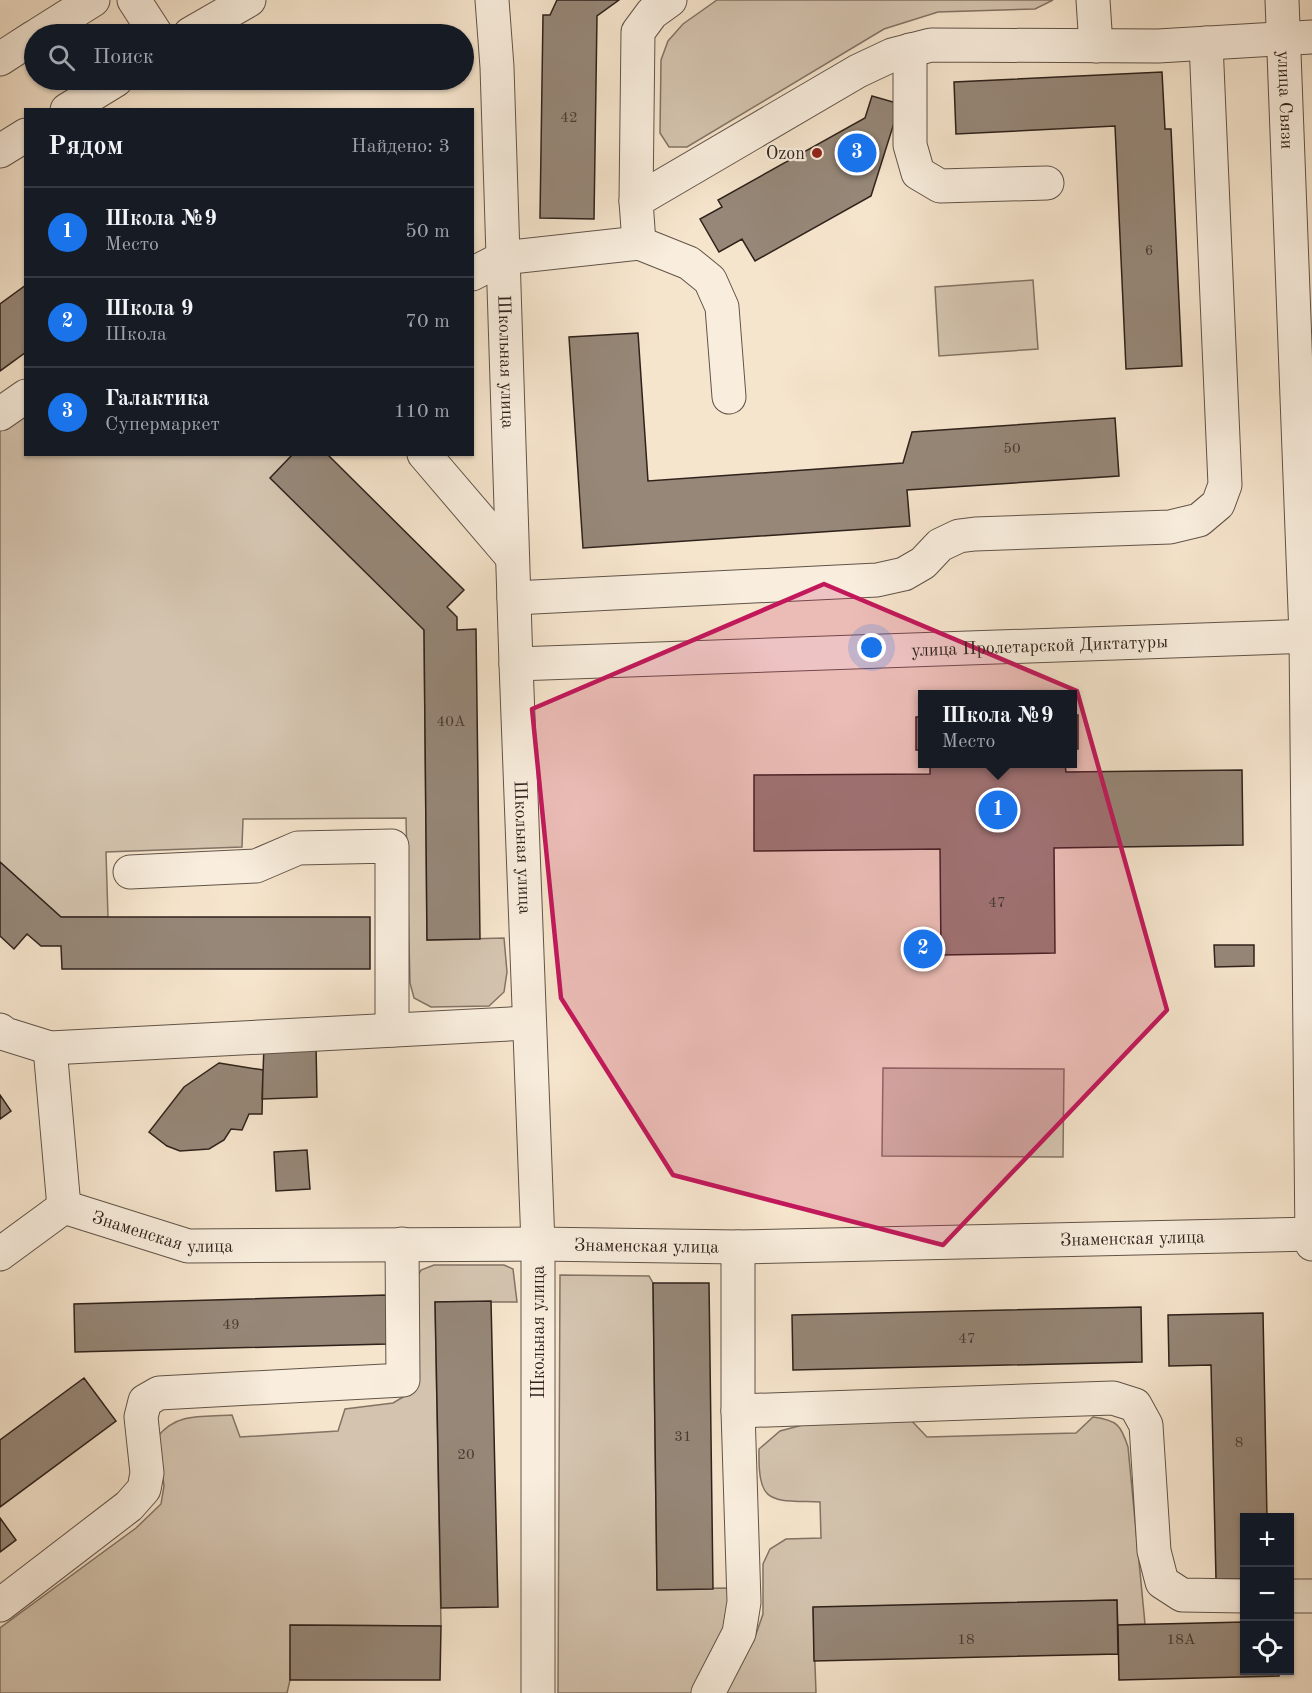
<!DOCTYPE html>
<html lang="ru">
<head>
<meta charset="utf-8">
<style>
	body { margin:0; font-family:"Old Standard TT",serif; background:#20242c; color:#f1f3f6 }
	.controls { position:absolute; right:18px; bottom:18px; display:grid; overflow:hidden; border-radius:0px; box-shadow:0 2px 4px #0004 }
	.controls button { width:54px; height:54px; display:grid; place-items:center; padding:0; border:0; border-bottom:2px solid #363941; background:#171b24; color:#f1f3f6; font:30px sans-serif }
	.you { position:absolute; left:872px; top:648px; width:21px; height:21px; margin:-15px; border:4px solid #fff; border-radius:50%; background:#1a73e8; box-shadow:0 0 0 9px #1a73e833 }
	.badge { display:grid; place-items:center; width:39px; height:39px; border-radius:50%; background:#1a73e8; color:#fff; font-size:20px; font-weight:700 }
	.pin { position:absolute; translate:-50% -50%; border:3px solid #fff; box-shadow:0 2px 6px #0006 }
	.popup { position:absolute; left:918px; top:690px; width:159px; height:78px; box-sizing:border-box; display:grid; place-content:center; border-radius:0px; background:#171b24; filter:drop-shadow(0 2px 4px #0005); font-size:20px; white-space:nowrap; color:#9ea1a6 }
	.popup b { font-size:22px; color:#f1f3f6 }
	.popup::after { content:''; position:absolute; left:50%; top:100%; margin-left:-12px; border:12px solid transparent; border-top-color:#171b24 }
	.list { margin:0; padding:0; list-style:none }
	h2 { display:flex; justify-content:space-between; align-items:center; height:78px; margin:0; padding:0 24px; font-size:26px }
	h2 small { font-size:20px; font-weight:400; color:#9ea1a6 }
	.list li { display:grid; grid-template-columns:39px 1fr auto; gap:18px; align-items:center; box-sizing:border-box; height:90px; padding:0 24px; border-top:2px solid #363941 }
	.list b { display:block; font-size:22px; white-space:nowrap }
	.list p { margin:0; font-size:20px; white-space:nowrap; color:#9ea1a6 }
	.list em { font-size:20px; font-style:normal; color:#9ea1a6 }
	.icon { flex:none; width:33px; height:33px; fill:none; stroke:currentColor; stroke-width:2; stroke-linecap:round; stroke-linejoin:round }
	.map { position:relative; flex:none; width:1312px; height:1693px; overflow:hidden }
	.search { position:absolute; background:#171b24; box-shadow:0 2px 4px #0004; left:24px; top:24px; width:450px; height:66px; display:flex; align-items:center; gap:15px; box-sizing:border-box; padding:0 21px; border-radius:33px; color:#9ea1a6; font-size:22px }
	.panel { position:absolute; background:#171b24; box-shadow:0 2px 4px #0004; left:24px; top:108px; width:450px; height:348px; border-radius:0px }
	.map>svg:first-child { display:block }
	.green { fill:#d4c4af; stroke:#827365; stroke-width:1.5 }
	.building { fill:#968778; stroke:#2f221b; stroke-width:1.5 }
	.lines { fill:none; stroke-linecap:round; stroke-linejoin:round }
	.minor-casing { stroke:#615348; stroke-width:35 }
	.minor { stroke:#f9eede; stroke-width:33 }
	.marked { fill:#c2185b; fill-opacity:0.2; stroke:#c2185b; stroke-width:4.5; stroke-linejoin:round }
	.poi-dot { fill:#8f2418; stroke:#f9eede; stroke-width:2 }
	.labels { text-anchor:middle; stroke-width:4.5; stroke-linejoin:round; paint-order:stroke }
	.number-label { font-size:15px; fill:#493b32 }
	.street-label { font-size:18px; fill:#2f221b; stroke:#f9eede }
	.poi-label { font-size:18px; fill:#2f221b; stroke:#f9eede; text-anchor:end }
</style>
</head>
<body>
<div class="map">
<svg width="1312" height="1693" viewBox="0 0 1312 1693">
	<rect width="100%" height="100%" fill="#f6e5cd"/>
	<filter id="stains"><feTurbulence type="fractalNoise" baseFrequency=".00333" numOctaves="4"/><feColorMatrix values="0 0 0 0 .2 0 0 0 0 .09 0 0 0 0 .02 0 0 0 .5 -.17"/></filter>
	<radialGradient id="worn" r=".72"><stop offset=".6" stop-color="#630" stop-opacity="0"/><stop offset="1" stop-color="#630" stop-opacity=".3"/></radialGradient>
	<!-- green -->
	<path class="green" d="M 717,0 L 1053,0 L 1035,9 L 938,12 L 884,29 L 687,147 L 669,147 L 660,133 L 661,60 L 668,41 L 683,24 Z
		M 1033,280 L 1038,349 L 939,356 L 935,287 Z
		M 25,413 L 26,454 L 293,455 L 424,630 L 427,940 L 504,938 L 507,972 L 504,992 L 489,1006 L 431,1007 L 414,998 L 410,983 L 406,818 L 243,819 L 242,847 L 106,852 L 108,917 L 61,917 L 0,862 L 0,431 Z
		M 883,1068 L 1064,1069 L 1063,1157 L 882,1156 Z
		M 434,1265 L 504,1265 L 513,1269 L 517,1302 L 435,1302 L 441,1626 L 291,1625 L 290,1680 L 287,1693 L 0,1693 L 0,1628 L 136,1528 L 161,1504 L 164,1486 L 158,1436 C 178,1412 203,1417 232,1415 L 240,1437 L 338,1431 L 345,1409 L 393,1403 L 410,1393 L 414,1282 L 421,1270 Z
		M 560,1275 L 649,1276 L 653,1283 L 657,1589 L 729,1588 L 730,1610 L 723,1636 L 694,1693 L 558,1693 Z
		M 908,1417 L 927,1437 L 1076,1433 L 1093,1417 C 1117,1420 1121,1425 1128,1447 L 1145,1624 L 1118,1625 L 1117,1600 L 813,1608 L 816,1693 L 717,1693 L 754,1640 L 763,1614 L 763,1564 L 770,1549 L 786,1539 L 821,1538 L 820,1502 C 770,1500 758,1506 759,1449 L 780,1431 L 810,1423 Z"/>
	<!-- building -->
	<path class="building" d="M 557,0 L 619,0 L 597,16 L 594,219 L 540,218 L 543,15 L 550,15 Z
		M 1162,72 L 1165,129 L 1171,129 L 1182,366 L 1126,369 L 1115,126 L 956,134 L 954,82 Z
		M 872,96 L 900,104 L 871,196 L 755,261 L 742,239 L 719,252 L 700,219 L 722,207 L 718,200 L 865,118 Z
		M 26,285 L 26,352 L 0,371 L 0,304 Z
		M 638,333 L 648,481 L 903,463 L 912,432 L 1115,418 L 1119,476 L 907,490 L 910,526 L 583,548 L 569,337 Z
		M 293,454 L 327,454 L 464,590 L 447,607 L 457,617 L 457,630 L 476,629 L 480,939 L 427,940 L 424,630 L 270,478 Z
		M 1073,715 L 1078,715 L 1078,749 L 1073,749 Z
		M 916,717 L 923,717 L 923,750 L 916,750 Z
		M 930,764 L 1065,764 L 1066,772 L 1242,770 L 1243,845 L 1054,848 L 1055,953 L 941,955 L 940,849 L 754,851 L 754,775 L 930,774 Z
		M 0,862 L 61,917 L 370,917 L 370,969 L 62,969 L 61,946 L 41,946 L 27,934 L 14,949 L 0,936 Z
		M 1214,945 L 1254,945 L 1254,966 L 1215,967 Z
		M 316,1044 L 317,1097 L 262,1099 L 264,1046 Z
		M 219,1063 L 263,1070 L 262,1114 L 249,1114 L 242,1130 L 231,1129 L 224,1140 L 209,1149 L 180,1151 L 167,1146 L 149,1132 L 184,1087 Z
		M 0,1095 L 11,1111 L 0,1119 Z
		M 307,1150 L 310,1189 L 276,1191 L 274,1152 Z
		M 653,1283 L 709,1283 L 713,1589 L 657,1590 Z
		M 386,1295 L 387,1344 L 75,1352 L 74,1304 Z
		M 491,1301 L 498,1607 L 441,1608 L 435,1302 Z
		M 1141,1307 L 1142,1362 L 793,1370 L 792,1315 Z
		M 1263,1313 L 1267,1518 L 1244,1518 L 1244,1579 L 1216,1579 L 1211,1365 L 1169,1366 L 1168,1315 Z
		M 84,1378 L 116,1421 L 0,1507 L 0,1440 Z
		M 0,1518 L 16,1540 L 0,1552 Z
		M 1117,1600 L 1118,1654 L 814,1661 L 813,1607 Z
		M 1244,1622 L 1244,1670 L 1279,1670 L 1279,1676 L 1119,1680 L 1118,1625 Z
		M 290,1625 L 441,1626 L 440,1680 L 290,1680 Z"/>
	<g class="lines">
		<defs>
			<g id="minor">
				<path d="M 134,0 L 156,34"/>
				<path id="s1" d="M 492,0 L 497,67 L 516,664 L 538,1244 L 538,1693"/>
				<path d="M 1093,0 L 1096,46"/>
				<path id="s2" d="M 1282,0 L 1306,636 L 1312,1244"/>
				<path d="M 39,34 L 93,0"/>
				<path d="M 190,34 L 249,0"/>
				<path d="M 910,50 L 910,145 L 918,173 L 940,186 L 1047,183"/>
				<path d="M 0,59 L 34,37"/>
				<path d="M 67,110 L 116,80"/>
				<path d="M 0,151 L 26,135"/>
				<path d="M 636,201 L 638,32 L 652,13 L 670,0"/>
				<path d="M 639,243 L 689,263 L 710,280 L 722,307 L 729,397"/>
				<path d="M 472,274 L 503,258 L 639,243 L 636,201 L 858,71 L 892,55 L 931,45 L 1158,46 L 1312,37"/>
				<path d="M 0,414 L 26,396"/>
				<path d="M 424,454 L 512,557"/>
				<path d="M 514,598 L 877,580 L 904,574 L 923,563 L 940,545 L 959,536 L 975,534 L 1170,527 L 1199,520 L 1218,504 L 1225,485 L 1206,43"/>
				<path id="s3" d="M 516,664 L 1312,636"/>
				<path d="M 130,872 L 256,866 L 298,848 L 392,846 L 392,1030"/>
				<path d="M 0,1030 L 5,1034 L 50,1048 L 529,1023"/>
				<path d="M 50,1048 L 64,1207"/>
				<path id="s4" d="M 0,1254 L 64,1207 L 188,1246 L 538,1244 L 738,1247 L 1312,1234"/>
				<path d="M 738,1411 L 1113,1398 L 1135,1405 L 1146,1425 L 1154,1551 L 1162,1582 L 1182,1595 L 1244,1596"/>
				<path d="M 1290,1596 L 1312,1596"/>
				<path d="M 0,1605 L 129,1506 L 144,1489 L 147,1473 L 141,1417 L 145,1401 L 159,1393 L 403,1380 L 402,1244"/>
				<path d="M 708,1693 L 739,1633 L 744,1602 L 738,1411 L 738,1247"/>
			</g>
		</defs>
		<!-- minor casing -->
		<use href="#minor" class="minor-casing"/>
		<!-- minor -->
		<use href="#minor" class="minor"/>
	</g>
	<!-- marked area -->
	<path class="marked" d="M 824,584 L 1077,691 L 1167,1010 L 943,1245 L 673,1175 L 561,998 L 532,709 Z"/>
	<!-- markers -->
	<circle class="poi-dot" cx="817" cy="153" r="6"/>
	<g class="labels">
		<!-- number labels -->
		<g class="number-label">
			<text x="569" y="122">42</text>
			<text x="1149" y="255">6</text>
			<text x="1012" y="453">50</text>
			<text x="451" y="726">40А</text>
			<text x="997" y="907">47</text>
			<text x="231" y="1329">49</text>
			<text x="967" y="1343">47</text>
			<text x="683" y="1441">31</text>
			<text x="1239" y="1447">8</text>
			<text x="466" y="1459">20</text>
			<text x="966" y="1644">18</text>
			<text x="1181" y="1644">18А</text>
		</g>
		<!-- street labels -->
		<g class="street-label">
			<text dy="6" stroke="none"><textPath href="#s2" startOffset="100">улица Связи</textPath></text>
			<text dy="6" stroke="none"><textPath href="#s1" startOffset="362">Школьная улица</textPath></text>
			<text dy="6" stroke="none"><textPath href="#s3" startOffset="524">улица Пролетарской Диктатуры</textPath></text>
			<text dy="6" stroke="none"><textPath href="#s1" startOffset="848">Школьная улица</textPath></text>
			<text dy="6" stroke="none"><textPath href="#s4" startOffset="182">Знаменская улица</textPath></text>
			<text dy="6" stroke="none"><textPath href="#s4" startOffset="1154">Знаменская улица</textPath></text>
			<text dy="6" stroke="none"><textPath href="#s4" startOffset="668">Знаменская улица</textPath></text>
			<text transform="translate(538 1332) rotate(-90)" y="6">Школьная улица</text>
		</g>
		<!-- poi labels -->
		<g class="poi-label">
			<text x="805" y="159">Ozon</text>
		</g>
	</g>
	<rect width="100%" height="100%" filter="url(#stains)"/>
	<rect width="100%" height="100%" fill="url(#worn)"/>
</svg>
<div class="controls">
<button>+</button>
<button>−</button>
<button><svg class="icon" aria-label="locate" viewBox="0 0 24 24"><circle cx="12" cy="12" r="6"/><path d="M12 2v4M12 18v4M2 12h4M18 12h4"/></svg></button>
</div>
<div class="you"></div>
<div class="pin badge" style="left:998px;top:810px">1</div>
<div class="popup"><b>Школа №9</b>Место</div>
<div class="pin badge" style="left:923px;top:949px">2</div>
<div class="pin badge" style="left:857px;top:153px">3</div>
<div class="search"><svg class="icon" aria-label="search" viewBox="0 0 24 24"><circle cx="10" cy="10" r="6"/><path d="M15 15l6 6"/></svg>Поиск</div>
<section class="panel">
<h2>Рядом<small>Найдено: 3</small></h2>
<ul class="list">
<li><span class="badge">1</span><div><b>Школа №9</b><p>Место</p></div><em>50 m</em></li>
<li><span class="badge">2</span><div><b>Школа 9</b><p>Школа</p></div><em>70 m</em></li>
<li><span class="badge">3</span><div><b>Галактика</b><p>Супермаркет</p></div><em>110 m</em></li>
</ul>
</section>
</div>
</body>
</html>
